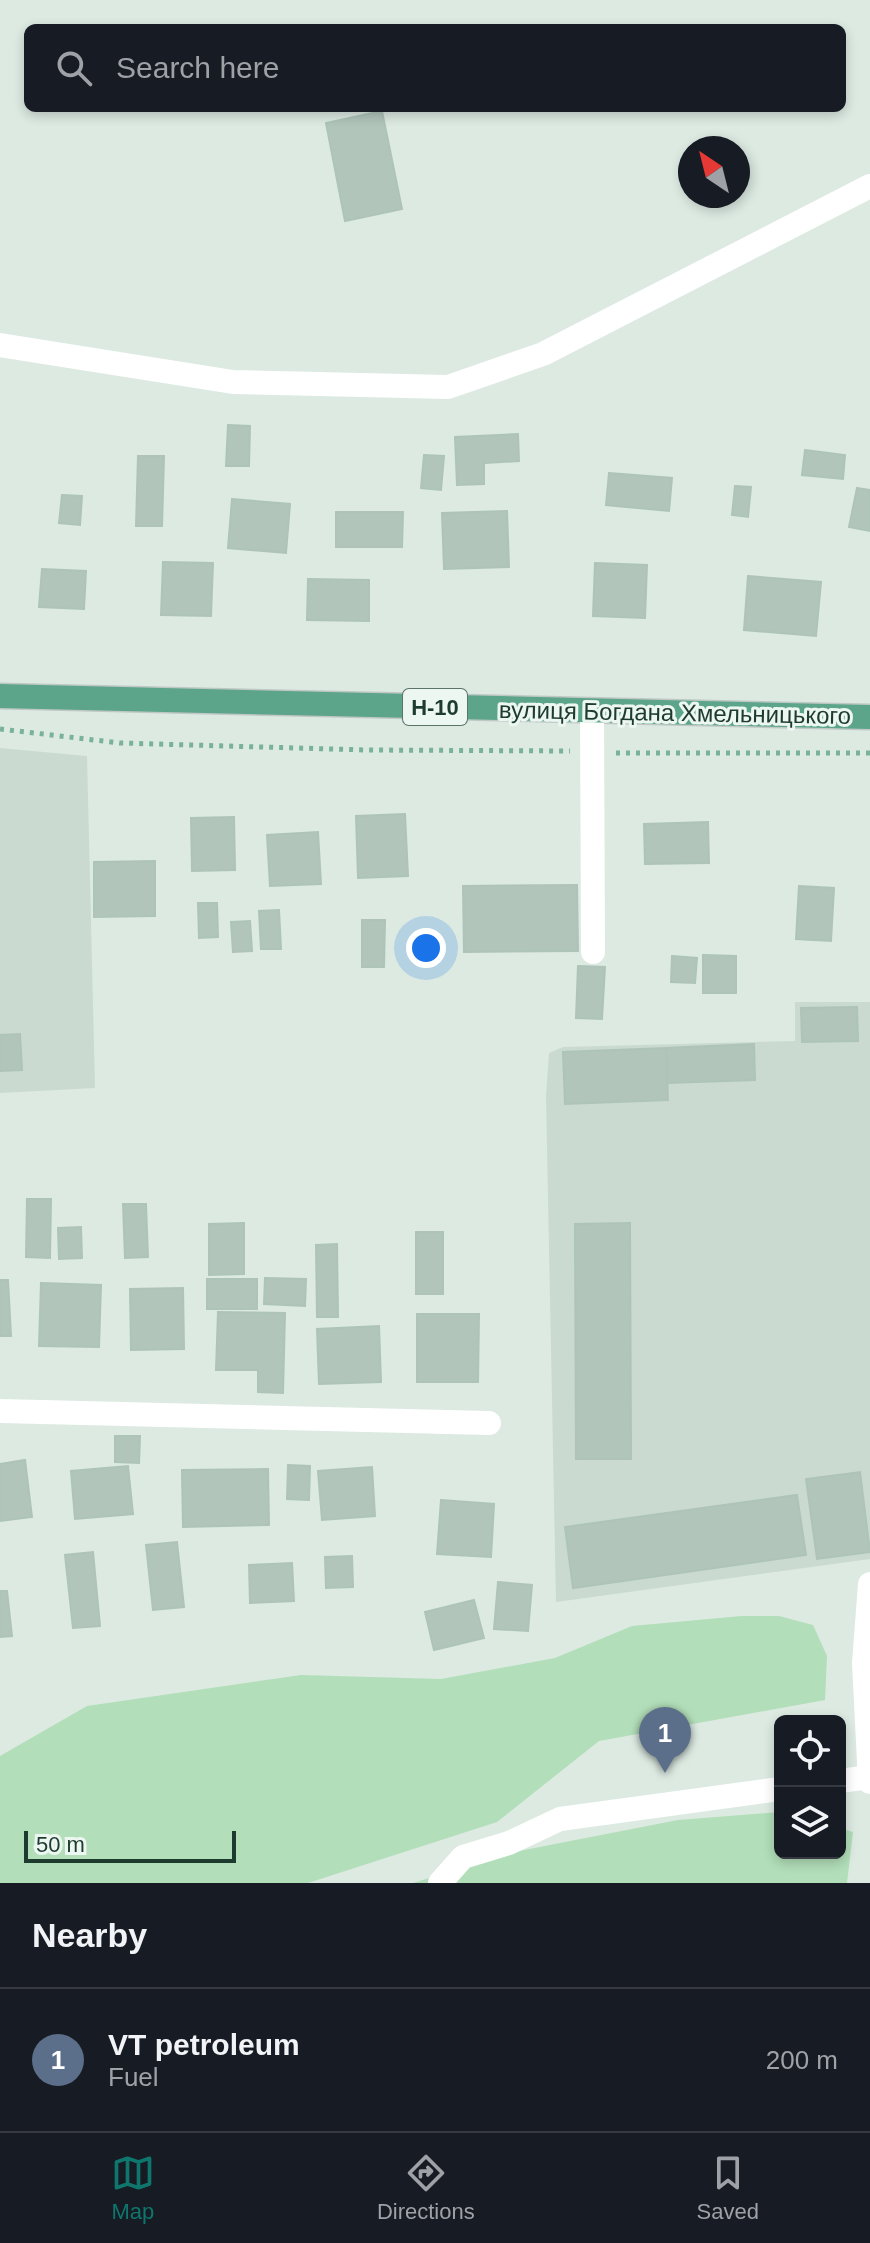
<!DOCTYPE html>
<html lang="en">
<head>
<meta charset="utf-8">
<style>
	body { margin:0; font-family:Helvetica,sans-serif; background:#20242c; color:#f1f3f6 }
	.controls { position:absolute; right:24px; bottom:24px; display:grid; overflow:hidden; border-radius:12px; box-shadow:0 4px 12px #0003 }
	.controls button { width:72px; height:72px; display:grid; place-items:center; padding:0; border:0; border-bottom:2px solid #363941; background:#171b24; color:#f1f3f6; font:40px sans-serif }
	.compass { position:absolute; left:678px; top:136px; width:72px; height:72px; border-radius:50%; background:#171b24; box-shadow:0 4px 12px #0003; rotate:325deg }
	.scale { position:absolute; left:24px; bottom:20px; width:212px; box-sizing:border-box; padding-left:8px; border:4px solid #1d3b2f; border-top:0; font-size:22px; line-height:28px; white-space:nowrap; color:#1d3b2f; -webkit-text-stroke:6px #edf7f1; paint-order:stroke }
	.you { position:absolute; left:426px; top:948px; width:28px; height:28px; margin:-20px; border:6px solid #fff; border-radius:50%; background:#1a73e8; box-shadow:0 0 0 12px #1a73e833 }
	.badge { display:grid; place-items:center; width:52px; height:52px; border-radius:50%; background:#0f766e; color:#fff; font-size:26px; font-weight:700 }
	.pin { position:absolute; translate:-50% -66px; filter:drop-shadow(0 2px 4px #0008) }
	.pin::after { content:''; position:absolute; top:42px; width:28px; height:24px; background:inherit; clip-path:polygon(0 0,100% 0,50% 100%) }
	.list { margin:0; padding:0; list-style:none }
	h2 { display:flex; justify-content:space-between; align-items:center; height:104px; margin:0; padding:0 32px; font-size:34px }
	h2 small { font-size:26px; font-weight:400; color:#9ea1a6 }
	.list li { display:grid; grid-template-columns:52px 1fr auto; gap:24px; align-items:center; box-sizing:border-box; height:144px; padding:0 32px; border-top:2px solid #363941 }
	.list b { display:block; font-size:30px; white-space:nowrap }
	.list p { margin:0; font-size:26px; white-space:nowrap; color:#9ea1a6 }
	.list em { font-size:26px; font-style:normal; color:#9ea1a6 }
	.icon { flex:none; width:44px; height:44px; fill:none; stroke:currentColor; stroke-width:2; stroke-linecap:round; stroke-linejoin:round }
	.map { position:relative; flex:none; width:870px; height:1883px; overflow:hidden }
	.search { position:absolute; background:#171b24; box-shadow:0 4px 12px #0003; left:24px; right:24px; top:24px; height:88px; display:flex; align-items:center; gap:20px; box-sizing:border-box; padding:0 28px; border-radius:12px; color:#9ea1a6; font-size:30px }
	.sheet { height:248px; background:#171b24 }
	nav { display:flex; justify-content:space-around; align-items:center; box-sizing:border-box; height:112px; border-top:2px solid #363941; background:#171b24; font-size:22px; color:#9ea1a6 }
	nav a { display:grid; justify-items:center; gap:4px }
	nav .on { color:#0f766e }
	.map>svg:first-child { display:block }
	.built { fill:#cadad1 }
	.green { fill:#b2deb9 }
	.building { fill:#b1c5bb; stroke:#aec4b9; stroke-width:2 }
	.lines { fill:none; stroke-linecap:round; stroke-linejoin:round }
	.major-casing { stroke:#c0c8c5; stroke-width:27 }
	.path { stroke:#79b199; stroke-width:5; stroke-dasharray:4 6; stroke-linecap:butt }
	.minor { stroke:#fff; stroke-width:24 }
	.major { stroke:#5ca58a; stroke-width:24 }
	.labels { text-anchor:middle; stroke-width:6; stroke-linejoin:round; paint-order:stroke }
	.shield { fill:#edf7f1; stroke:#5b7369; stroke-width:2 }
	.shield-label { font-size:22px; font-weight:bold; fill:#1d3b2f }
	.street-label { font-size:24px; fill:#1d3b2f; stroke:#edf7f1 }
</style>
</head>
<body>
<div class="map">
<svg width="870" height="1883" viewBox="0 0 870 1883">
	<rect width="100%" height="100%" fill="#dceae2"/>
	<!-- built -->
	<path class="built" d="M 0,748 L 87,756 L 95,1088 L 0,1093 Z
		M 795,1002 L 870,1002 L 870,1559 L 556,1602 L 546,1096 L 549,1053 L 563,1047 L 795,1041 Z"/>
	<!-- green -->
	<path class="green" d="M 742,1616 L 779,1616 L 813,1625 L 827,1656 L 825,1700 L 599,1741 L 497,1822 L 308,1883 L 0,1883 L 0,1756 L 87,1706 L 301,1675 L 441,1679 L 555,1658 L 632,1626 Z
		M 780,1812 L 780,1853 L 840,1853 L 840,1828 L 853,1832 L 847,1883 L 413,1883 L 514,1852 L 678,1820 Z"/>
	<!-- building -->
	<path class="building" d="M 382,111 L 402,209 L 345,221 L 326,123 Z
		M 228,425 L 250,426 L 249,466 L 226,466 Z
		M 518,434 L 519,461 L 484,463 L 484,484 L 457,485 L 455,437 Z
		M 805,450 L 845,455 L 843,479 L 802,475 Z
		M 424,455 L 444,456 L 441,490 L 421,488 Z
		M 138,456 L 164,456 L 162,526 L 136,526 Z
		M 609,473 L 672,478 L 669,511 L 606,505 Z
		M 735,486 L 751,487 L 748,517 L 732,515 Z
		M 857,488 L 870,490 L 870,531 L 849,527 Z
		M 62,495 L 82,496 L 80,525 L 59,523 Z
		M 232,499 L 290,504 L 286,553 L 228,548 Z
		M 507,511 L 509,567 L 444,569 L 442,513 Z
		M 336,512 L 403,512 L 402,547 L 336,547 Z
		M 163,562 L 213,563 L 211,616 L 161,615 Z
		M 595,563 L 647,565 L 645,618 L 593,616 Z
		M 42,569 L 86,571 L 84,609 L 39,607 Z
		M 748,576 L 821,582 L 816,636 L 744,630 Z
		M 308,579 L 369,580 L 369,621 L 307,620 Z
		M 405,814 L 408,876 L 358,878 L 356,816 Z
		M 234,817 L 235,870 L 192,871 L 191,818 Z
		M 708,822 L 709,863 L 645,864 L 644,824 Z
		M 318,832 L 321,884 L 270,886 L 267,835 Z
		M 155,861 L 155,916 L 94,917 L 94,862 Z
		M 577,885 L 578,951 L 464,952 L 463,886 Z
		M 799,886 L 834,888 L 831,941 L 796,939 Z
		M 198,903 L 217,903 L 218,937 L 199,938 Z
		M 279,910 L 281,949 L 261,949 L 259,911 Z
		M 362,920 L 385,920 L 384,967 L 362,967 Z
		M 250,921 L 252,951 L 233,952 L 231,922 Z
		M 703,955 L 736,956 L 736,993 L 703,993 Z
		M 672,956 L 697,958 L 695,983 L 671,982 Z
		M 578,966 L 605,967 L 602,1019 L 576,1018 Z
		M 857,1007 L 858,1041 L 802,1042 L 801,1008 Z
		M 20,1034 L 22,1070 L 0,1071 L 0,1035 Z
		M 754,1044 L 755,1080 L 667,1083 L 666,1048 Z
		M 666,1048 L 668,1100 L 565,1104 L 563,1052 Z
		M 27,1199 L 51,1199 L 50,1258 L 26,1257 Z
		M 123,1204 L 146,1204 L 148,1257 L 125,1258 Z
		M 244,1223 L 244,1274 L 209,1275 L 209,1224 Z
		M 630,1223 L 631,1459 L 576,1459 L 575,1224 Z
		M 81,1227 L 82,1258 L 59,1259 L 58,1228 Z
		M 416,1232 L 443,1232 L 443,1294 L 416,1294 Z
		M 337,1244 L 338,1317 L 317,1317 L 316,1245 Z
		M 265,1278 L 306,1279 L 305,1306 L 264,1304 Z
		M 207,1279 L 257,1279 L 257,1309 L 207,1309 Z
		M 0,1280 L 8,1280 L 11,1336 L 0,1336 Z
		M 41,1283 L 101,1285 L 99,1347 L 39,1346 Z
		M 183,1288 L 184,1349 L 131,1350 L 130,1289 Z
		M 218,1312 L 285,1313 L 283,1393 L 258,1392 L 258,1370 L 216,1370 Z
		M 417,1314 L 479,1314 L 478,1382 L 417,1382 Z
		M 379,1326 L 381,1382 L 319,1384 L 317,1329 Z
		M 115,1436 L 140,1436 L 139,1463 L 115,1462 Z
		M 25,1460 L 32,1517 L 0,1521 L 0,1464 Z
		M 288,1465 L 310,1466 L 309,1500 L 287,1499 Z
		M 128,1466 L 133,1514 L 75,1519 L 71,1471 Z
		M 372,1467 L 375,1516 L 322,1520 L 318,1471 Z
		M 268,1469 L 269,1525 L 183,1527 L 182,1470 Z
		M 860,1472 L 870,1552 L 817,1559 L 806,1479 Z
		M 797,1495 L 806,1555 L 573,1588 L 565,1527 Z
		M 441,1500 L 494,1504 L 491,1557 L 437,1554 Z
		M 177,1542 L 184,1607 L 153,1610 L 146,1545 Z
		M 93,1552 L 100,1626 L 73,1628 L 65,1555 Z
		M 352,1556 L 353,1587 L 326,1588 L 325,1557 Z
		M 292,1563 L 294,1601 L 250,1603 L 249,1565 Z
		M 498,1582 L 532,1585 L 528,1631 L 494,1629 Z
		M 0,1591 L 7,1591 L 12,1636 L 0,1637 Z
		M 474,1600 L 484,1638 L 434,1650 L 425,1612 Z"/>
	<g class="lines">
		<defs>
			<path id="major" d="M 0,696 L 870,717"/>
		</defs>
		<!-- major casing -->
		<use href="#major" class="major-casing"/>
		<!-- path -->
		<path class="path" d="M 0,729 L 120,743 L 367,750 L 570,751
			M 616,753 L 870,753"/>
		<!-- minor -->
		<path class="minor" d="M 0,345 L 233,382 L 448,387 L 543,354 L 870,186
			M 592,712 L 593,952
			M 0,1411 L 489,1423
			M 870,1584 L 864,1663 L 870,1782
			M 840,1781 L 870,1777
			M 440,1883 L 463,1857 L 509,1843 L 560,1819 L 780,1789"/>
		<!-- major -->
		<use href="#major" class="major"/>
	</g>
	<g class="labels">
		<!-- shield labels -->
		<rect class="shield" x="403" y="689" width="64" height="36" rx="6"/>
		<g class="shield-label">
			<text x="435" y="715">Н-10</text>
		</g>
		<!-- street labels -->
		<g class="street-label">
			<text transform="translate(675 713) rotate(1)" y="8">вулиця Богдана Хмельницького</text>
		</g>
	</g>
</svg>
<div class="controls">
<button><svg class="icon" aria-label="locate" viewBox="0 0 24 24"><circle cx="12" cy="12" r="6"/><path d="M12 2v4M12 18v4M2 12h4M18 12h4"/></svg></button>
<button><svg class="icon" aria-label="layers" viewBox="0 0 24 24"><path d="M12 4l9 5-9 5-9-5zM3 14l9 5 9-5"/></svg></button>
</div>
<svg class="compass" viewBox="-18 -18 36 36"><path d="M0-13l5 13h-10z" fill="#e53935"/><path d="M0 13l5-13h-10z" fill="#9ea1a6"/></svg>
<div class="scale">50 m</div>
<div class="you"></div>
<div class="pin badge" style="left:665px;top:1773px;background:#5c6f8a">1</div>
<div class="search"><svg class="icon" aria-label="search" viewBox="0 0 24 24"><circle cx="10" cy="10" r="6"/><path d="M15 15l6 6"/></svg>Search here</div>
</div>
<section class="sheet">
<h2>Nearby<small></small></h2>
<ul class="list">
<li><span class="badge" style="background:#5c6f8a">1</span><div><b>VT petroleum</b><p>Fuel</p></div><em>200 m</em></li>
</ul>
</section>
<nav>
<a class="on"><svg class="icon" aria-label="map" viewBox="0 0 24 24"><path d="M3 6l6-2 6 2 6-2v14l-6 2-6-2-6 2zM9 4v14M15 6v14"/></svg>Map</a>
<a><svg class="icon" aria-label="directions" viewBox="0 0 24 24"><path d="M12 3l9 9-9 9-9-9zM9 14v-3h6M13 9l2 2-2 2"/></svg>Directions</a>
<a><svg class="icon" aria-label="saved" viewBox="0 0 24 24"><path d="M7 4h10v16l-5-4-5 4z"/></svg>Saved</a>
</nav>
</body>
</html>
